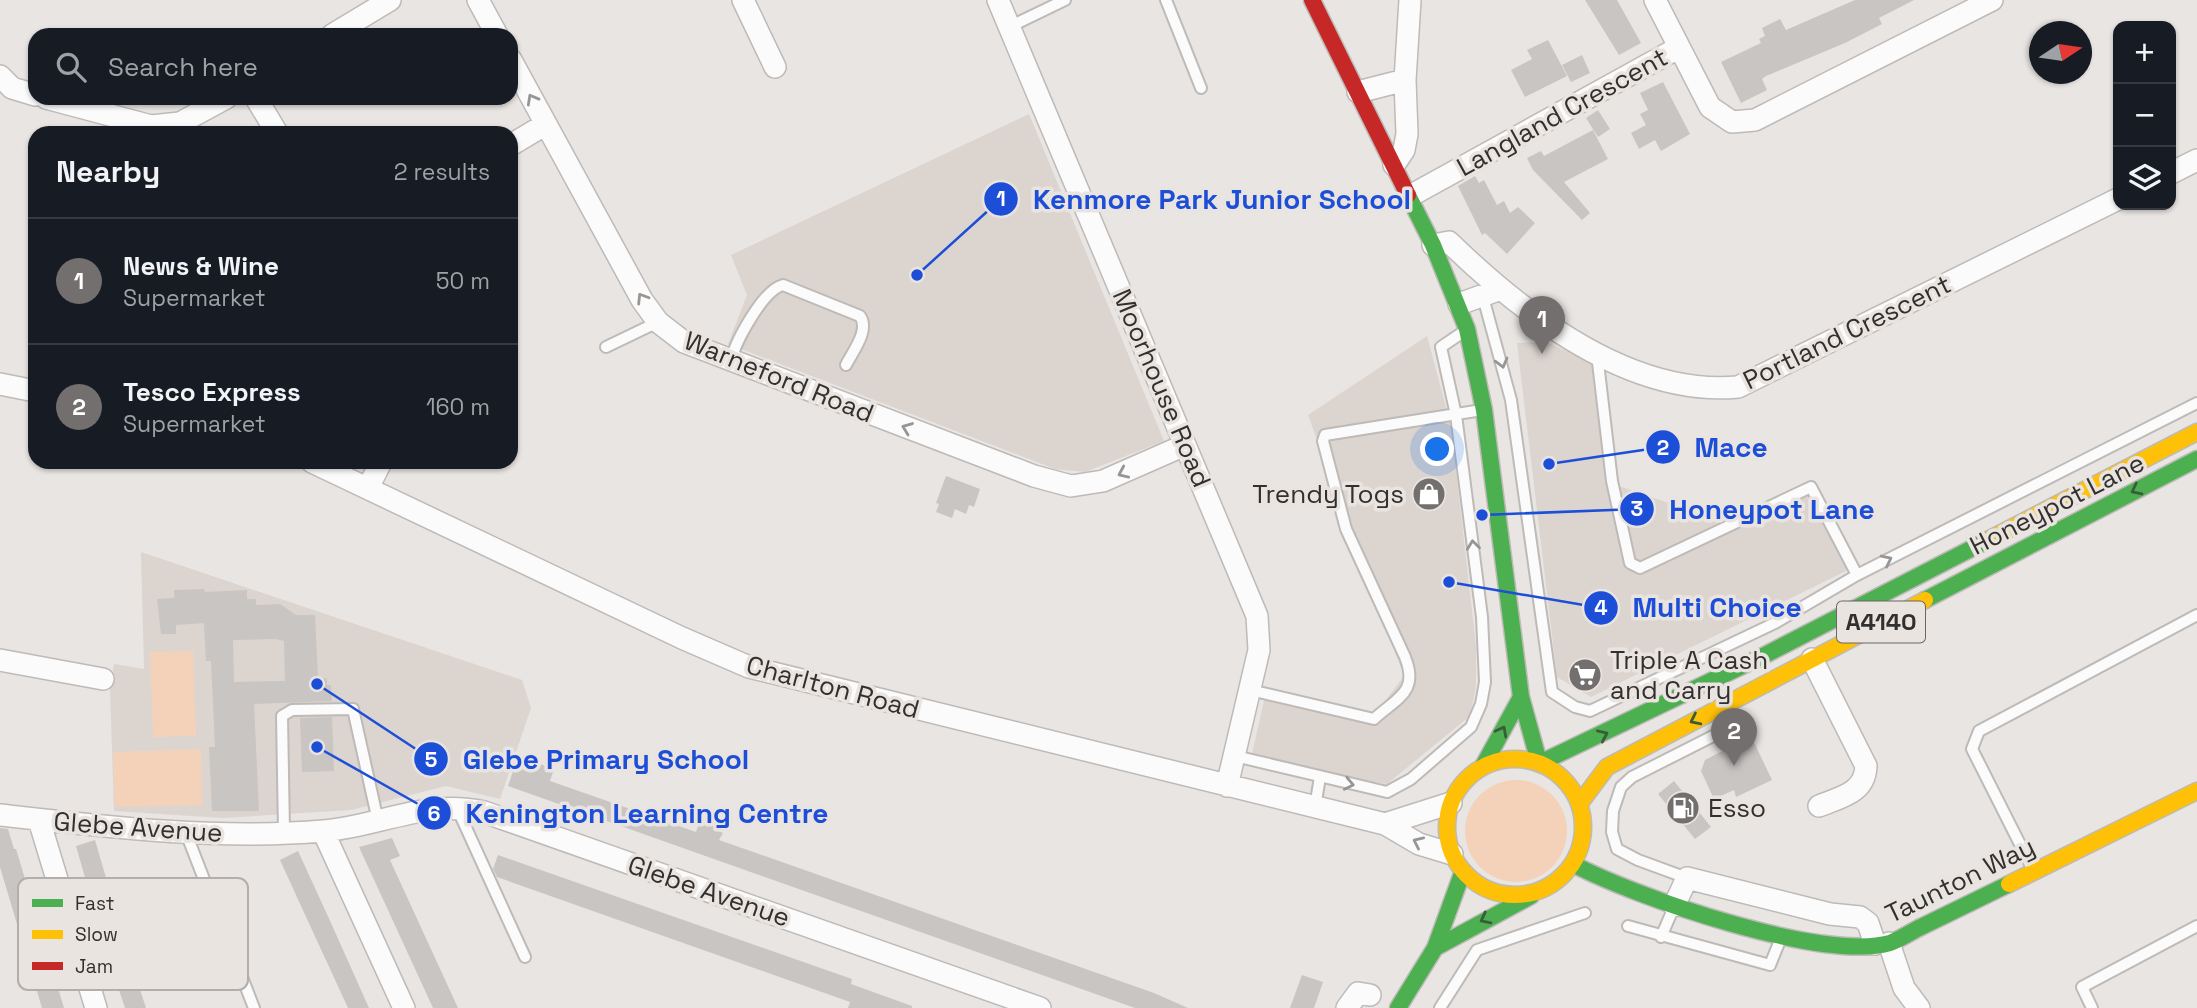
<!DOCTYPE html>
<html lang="en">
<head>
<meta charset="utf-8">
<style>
	body { margin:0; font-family:"Space Grotesk",sans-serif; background:#20242c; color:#f1f3f6 }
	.controls { position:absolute; right:21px; top:21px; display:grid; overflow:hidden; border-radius:14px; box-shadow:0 2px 5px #0004 }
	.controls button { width:63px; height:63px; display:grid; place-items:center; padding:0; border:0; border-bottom:2px solid #363941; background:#171b24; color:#f1f3f6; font:35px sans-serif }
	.compass { position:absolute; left:2029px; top:21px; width:63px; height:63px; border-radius:50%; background:#171b24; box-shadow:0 2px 5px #0004; rotate:77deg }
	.you { position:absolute; left:1438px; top:450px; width:24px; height:24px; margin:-18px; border:5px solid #fff; border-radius:50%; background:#1a73e8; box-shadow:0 0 0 10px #1a73e833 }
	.badge { display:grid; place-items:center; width:46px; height:46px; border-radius:50%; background:#726f6e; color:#fff; font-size:23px; font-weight:700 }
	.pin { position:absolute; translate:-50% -58px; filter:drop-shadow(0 2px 4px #0008) }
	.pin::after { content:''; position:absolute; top:37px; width:24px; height:21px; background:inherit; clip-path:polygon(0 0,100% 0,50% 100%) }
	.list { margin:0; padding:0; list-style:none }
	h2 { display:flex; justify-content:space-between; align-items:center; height:91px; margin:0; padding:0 28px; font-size:30px }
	h2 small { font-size:23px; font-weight:400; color:#9ea1a6 }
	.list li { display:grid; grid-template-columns:46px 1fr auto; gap:21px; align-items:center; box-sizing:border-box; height:126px; padding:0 28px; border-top:2px solid #363941 }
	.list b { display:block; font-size:26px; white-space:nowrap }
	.list p { margin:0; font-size:23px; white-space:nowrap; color:#9ea1a6 }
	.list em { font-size:23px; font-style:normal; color:#9ea1a6 }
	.icon { flex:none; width:38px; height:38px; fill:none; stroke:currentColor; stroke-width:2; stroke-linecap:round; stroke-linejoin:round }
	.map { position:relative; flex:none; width:2197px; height:1008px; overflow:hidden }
	.search { position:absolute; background:#171b24; box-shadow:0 2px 5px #0004; left:28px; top:28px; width:490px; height:77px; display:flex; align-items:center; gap:18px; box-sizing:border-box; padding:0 24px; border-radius:21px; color:#9ea1a6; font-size:26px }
	.panel { position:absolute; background:#171b24; box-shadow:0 2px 5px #0004; left:28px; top:126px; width:490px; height:343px; border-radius:21px }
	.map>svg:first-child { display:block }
	.built { fill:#dcd4cf }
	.green { fill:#f4d2b9 }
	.building { fill:#c8c5c3; fill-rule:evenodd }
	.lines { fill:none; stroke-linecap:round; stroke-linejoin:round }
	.lane-casing { stroke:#bdbab8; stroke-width:14 }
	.street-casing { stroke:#bdbab8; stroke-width:24 }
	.fast-casing { stroke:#bdbab8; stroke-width:19 }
	.slow-casing { stroke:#bdbab8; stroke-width:19 }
	.jam-casing { stroke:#bdbab8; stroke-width:19 }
	.lane { stroke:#fcfbfb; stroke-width:10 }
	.street { stroke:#fcfbfb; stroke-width:21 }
	.fast { stroke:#4caf50; stroke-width:16 }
	.slow { stroke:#ffc107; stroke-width:16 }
	.jam { stroke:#c62828; stroke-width:16 }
	.oneway { stroke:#979695 }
	.oneway2 { stroke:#3b5c3b }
	.labels { text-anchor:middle; stroke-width:7; stroke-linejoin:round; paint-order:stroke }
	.shield { fill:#eae4e0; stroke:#696664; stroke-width:2 }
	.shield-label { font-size:24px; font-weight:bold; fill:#32302f }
	.street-label { font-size:26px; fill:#32302f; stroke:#eae4e0 }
	.poi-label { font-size:26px; fill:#32302f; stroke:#eae4e0; text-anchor:start }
	.key { fill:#eae4e0; stroke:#b3aeab; stroke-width:2 }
	.key-label { font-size:19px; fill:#32302f }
	.leader { fill:none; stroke:#1d4ed8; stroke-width:2.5 }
	.callout-dot { fill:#1d4ed8; stroke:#eae4e0; stroke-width:2.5 }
	.mark-label { font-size:21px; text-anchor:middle; font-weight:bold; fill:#fff }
	.callout-label { font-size:28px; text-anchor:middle; font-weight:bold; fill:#1d4ed8; stroke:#eae4e0; stroke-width:7; stroke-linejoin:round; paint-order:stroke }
</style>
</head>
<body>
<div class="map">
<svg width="2197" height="1008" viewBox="0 0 2197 1008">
	<rect width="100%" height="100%" fill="#e8e5e2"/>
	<!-- built -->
	<path class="built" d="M 1029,114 L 1164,441 L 1085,472 L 1055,469 L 728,344 L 747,295 L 731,255 Z
		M 1427,336 L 1451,426 L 1476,646 L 1476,686 L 1470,716 L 1387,784 L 1250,763 L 1266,692 L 1374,716 L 1404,676 L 1308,415 Z
		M 1546,342 L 1595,364 L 1610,483 L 1704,515 L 1744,517 L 1811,492 L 1850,569 L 1591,697 L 1557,677 L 1517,343 Z
		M 141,552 L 522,680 L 531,708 L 500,799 L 446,786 L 351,810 L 223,818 L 114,811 L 110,688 L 114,664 L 144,669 Z"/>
	<!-- green -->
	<path class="green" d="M 193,651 L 196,736 L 153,737 L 150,652 Z
		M 201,749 L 202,805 L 115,807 L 113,752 Z
		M1465 831a51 51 0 1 1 102 0a51 51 0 1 1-102 0Z"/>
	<!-- building -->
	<path class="building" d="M 1585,0 L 1617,0 L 1641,43 L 1619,55 Z
		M 1855,0 L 1914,0 L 1879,18 L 1882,24 L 1845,43 L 1766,76 L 1762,79 L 1767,90 L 1741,103 L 1721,62 L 1761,43 L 1759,39 L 1765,36 L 1762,28 L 1780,19 L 1786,30 Z
		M 1548,40 L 1567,76 L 1525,97 L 1511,70 L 1532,59 L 1527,50 Z
		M 1582,55 L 1590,73 L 1571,82 L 1562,65 Z
		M 1663,82 L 1690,134 L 1661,151 L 1655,140 L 1639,149 L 1631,133 L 1646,125 L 1640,114 L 1648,110 L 1640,93 Z
		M 1598,110 L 1610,129 L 1598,137 L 1586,118 Z
		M 1593,130 L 1608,159 L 1564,182 L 1590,213 L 1582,220 L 1533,170 L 1527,158 L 1541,151 L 1544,156 Z
		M 1475,176 L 1479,183 L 1484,180 L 1497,205 L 1504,201 L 1510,213 L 1518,207 L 1535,223 L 1507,254 L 1485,233 L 1482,235 L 1458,186 Z
		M 946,476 L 980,489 L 974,507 L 969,505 L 966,514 L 955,509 L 952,518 L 936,512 L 939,504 L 936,503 Z
		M 204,589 L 205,592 L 247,590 L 247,599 L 256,599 L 256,605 L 280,604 L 296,615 L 315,615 L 318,679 L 327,678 L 327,685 L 331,685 L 332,701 L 254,704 L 259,811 L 212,811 L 209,747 L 215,747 L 211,661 L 206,661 L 204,623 L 176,625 L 176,634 L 161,634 L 157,599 L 174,598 L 174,590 ZM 276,639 L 284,641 L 285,681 L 234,682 L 233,640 Z
		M 332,717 L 334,771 L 302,772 L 300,718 Z
		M 1751,736 L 1772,780 L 1736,797 L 1734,790 L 1714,799 L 1701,771 L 1705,760 Z
		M 518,756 L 554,769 L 550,781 L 696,832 L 701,817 L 715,822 L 713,829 L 723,833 L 719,840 L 1154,993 L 1188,1008 L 1135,1008 L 508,786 Z
		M 1674,781 L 1711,827 L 1695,839 L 1658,794 Z
		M 0,828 L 8,829 L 14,849 L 16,849 L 64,1008 L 42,1008 L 0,867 Z
		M 392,838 L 400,856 L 390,860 L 458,1008 L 433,1008 L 359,847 Z
		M 95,840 L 127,950 L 146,1008 L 125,1008 L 107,954 L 76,846 Z
		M 298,851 L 331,923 L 369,1008 L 348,1008 L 307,919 L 280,860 Z
		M 498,855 L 852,979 L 851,984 L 912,1006 L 912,1008 L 848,1008 L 850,1002 L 497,877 L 493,869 Z
		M 1302,975 L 1323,982 L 1314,1008 L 1290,1008 Z"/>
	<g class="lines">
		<defs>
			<path id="lane" d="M 1166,0 L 1201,88
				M 1009,27 L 1065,0
				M 1483,297 L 1511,400 L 1552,692 L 1575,707 L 1590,711 L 1775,623 L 1857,575 L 2197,403
				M 606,347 L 658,322
				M 1597,354 L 1612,481 L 1630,563 L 1640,568 L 1811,487 L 1857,575
				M 731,361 C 735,342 763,290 783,285 L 860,316 C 870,330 853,351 846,365
				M 1250,690 L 1374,719 C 1398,697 1419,692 1405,657 L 1346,529 L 1323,441 L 1325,435 L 1482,410
				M 1235,756 L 1387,792 L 1411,779 L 1471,727 L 1481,704 L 1485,682 L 1482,617 L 1456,415 L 1441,347 L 1466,330
				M 1315,807 L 1320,777
				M 457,808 L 525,957
				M 284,832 L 282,716 L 292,710 L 353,709 L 378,821
				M 186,833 L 254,1008
				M 2032,868 L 1972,749 L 1979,731 L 2197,615
				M 1687,878 L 1638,860 L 1617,849 L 1612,832 L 1613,811 L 1621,787 L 1632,777 L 1725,730 L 1722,709
				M 1628,926 L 1770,965 L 1781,938
				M 1661,937 L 1674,907
				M 1440,1008 L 1477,950 L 1585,913
				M 2092,1008 L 2082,987 L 2197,926"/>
			<path id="street" d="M 478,0 L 497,35
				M 743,0 L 775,67
				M 998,0 L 1257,616 L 1259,650 L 1227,786
				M 1655,0 L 1710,107 L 1732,122 L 1755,120 L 1992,0
				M 332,35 L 390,0
				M 511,60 L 642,300 L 658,322 L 684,342 L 1034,476 L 1071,486 L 1103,481 L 1185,445
				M 0,76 L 12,88 L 35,95
				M 1358,92 L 1405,80
				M 46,98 L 151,126 L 180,123 L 226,98
				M 256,98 L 277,133
				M 511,145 L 546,124
				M 1394,165 L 1404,150 L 1407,134 L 1405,80 L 1410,0
				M 2171,173 L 2197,160
				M 1410,196 L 1678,48
				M 1433,245 L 1449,242 C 1523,314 1629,397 1738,387 L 2118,199
				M 1459,304 L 1498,290
				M 0,384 L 35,391
				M 312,462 L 682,638 L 749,667 L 1385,824 L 1419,844 L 1452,854
				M 368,488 L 381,462
				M 1812,659 L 1866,766 C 1865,793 1841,797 1819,806
				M 0,660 L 103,679
				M 0,815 C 107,827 215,840 323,831 C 381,826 424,799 484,812 L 1040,1008
				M 39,820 L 96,1008
				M 1385,824 L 1451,803
				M 323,831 L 404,1008
				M 1674,906 L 1687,878 L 1830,914 L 1860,917 L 1868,923 L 1875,944
				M 1889,943 L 1904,988 L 1919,1008
				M 1347,1008 L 1358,993 L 1370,995"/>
			<path id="fast" d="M 1408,195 L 1433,245 L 1467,329 L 1484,410 L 1521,697 L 1539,762
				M 1925,600 L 2197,459
				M 1540,763 L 1765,655 L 1990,539
				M 1483,766 L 1521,697
				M 1573,864 C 1635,897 1823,962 1890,943 C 1901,939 1912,931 1923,926 C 1952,912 1980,898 2009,884
				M 1435,948 L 1531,896
				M 1398,1008 L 1435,948 L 1463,871"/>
			<path id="slow" d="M 1990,539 L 2197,432
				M1447 827a68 68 0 1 1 136 0a68 68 0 1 1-136 0Z
				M 1580,803 L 1607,767 L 1925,600
				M 2009,884 L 2197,791"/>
			<path id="jam" d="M 1312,0 L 1408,195"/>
		</defs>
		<!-- lane casing -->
		<use href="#lane" class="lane-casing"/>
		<!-- street casing -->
		<use href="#street" class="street-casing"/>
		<!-- fast casing -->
		<use href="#fast" class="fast-casing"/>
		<!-- slow casing -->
		<use href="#slow" class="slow-casing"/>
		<!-- jam casing -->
		<use href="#jam" class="jam-casing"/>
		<!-- lane -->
		<use href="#lane" class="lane"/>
		<!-- street -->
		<use href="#street" class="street"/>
		<!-- fast -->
		<use href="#fast" class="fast"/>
		<!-- slow -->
		<use href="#slow" class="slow"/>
		<!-- jam -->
		<use href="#jam" class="jam"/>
	</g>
	<!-- one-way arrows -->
	<defs><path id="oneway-chevron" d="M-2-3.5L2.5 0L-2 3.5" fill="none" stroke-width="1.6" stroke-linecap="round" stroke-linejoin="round" transform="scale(1.75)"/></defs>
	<g class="oneway">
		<use href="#oneway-chevron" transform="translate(532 99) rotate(-119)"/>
		<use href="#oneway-chevron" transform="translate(642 298) rotate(-122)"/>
		<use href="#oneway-chevron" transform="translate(1502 363) rotate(75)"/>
		<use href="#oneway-chevron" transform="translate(907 428) rotate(-159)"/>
		<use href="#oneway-chevron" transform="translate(1123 473) rotate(156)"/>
		<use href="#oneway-chevron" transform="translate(1473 545) rotate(-97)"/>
		<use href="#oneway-chevron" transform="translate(1887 560) rotate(-26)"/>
		<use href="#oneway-chevron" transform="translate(1349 784) rotate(12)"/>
		<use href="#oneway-chevron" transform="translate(1418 842) rotate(-155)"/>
	</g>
	<g class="oneway2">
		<use href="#oneway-chevron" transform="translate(2136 490) rotate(153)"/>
		<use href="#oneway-chevron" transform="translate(1695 720) rotate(154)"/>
		<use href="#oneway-chevron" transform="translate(1502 731) rotate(-62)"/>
		<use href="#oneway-chevron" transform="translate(1603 735) rotate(-24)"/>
		<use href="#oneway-chevron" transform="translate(1485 919) rotate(153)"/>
	</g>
	<!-- icons -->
	<defs>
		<symbol id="shop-disc" viewBox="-11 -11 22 22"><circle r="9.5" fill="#726f6e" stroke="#eae4e0"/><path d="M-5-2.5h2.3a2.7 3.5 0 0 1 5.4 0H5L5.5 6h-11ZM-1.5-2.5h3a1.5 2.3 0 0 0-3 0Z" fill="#fff"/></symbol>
		<symbol id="supermarket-disc" viewBox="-11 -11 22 22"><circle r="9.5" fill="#726f6e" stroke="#eae4e0"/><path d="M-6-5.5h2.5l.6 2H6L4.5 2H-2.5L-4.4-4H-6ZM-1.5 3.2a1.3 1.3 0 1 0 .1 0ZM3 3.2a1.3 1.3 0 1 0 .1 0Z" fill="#fff"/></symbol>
		<symbol id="fuel-disc" viewBox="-11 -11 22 22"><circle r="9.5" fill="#726f6e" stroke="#eae4e0"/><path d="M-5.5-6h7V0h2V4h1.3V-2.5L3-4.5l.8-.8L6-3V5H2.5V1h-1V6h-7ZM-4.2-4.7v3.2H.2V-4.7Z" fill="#fff"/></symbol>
	</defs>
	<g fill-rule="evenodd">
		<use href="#shop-disc" x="1410" y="475" width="38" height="38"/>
		<use href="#supermarket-disc" x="1566" y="656" width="38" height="38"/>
		<use href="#fuel-disc" x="1664" y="789" width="38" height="38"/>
	</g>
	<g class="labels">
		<!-- shield labels -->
		<rect class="shield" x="1837" y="601.5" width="88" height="41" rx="5"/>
		<g class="shield-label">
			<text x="1881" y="630">A4140</text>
		</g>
		<!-- street labels -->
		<g class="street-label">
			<text transform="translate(1562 112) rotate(-29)" y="9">Langland Crescent</text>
			<text transform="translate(1847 332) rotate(-26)" y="9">Portland Crescent</text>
			<text transform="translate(779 377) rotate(22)" y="9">Warneford Road</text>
			<text transform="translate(1162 388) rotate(67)" y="9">Moorhouse Road</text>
			<text transform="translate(2057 504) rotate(-27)" y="9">Honeypot Lane</text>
			<text transform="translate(833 687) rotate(15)" y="9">Charlton Road</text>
			<text transform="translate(138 827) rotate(4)" y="9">Glebe Avenue</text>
			<text transform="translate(1960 880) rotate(-26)" y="9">Taunton Way</text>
			<text transform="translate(709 891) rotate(19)" y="9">Glebe Avenue</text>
		</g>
		<!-- poi labels -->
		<g class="poi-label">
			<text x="1404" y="503" text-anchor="end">Trendy Togs</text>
			<text x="1610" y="669">Triple A Cash<tspan x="1610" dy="30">and Carry</tspan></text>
			<text x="1708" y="817">Esso</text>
		</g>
	</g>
	<!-- legend -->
	<rect x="18" y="878" width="230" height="112" rx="10" class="key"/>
	<rect x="32" y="899" width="31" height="8" fill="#4caf50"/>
	<rect x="32" y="930" width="31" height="9" fill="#ffc107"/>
	<rect x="32" y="962" width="31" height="8" fill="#c62828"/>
	<g class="key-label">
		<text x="75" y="910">Fast</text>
		<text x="75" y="941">Slow</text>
		<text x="75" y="973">Jam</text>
	</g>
	<!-- callouts -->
	<path class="leader" d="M917 275L1001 199M1549 464L1663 447M1482 515L1637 509M1449 582L1601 608M317 684L431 759M317 747L434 813"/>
	<g class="callout-dot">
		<circle cx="917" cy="275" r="7"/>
		<circle cx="1549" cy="464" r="7"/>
		<circle cx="1482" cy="515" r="7"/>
		<circle cx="1449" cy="582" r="7"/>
		<circle cx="317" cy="684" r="7"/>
		<circle cx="317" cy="747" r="7"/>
		<circle cx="1001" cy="199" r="18"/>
		<circle cx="1663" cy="447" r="18"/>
		<circle cx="1637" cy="509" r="18"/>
		<circle cx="1601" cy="608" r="18"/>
		<circle cx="431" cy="759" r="18"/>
		<circle cx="434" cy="813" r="18"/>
	</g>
	<g class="mark-label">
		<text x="1001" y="206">1</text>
		<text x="1663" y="455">2</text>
		<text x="1637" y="516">3</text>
		<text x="1601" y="615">4</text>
		<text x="431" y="767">5</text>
		<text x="434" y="821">6</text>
	</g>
	<g class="callout-label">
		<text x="1222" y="209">Kenmore Park Junior School</text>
		<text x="1731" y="457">Mace</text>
		<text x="1772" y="519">Honeypot Lane</text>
		<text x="1717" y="617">Multi Choice</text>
		<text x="606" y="769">Glebe Primary School</text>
		<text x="647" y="823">Kenington Learning Centre</text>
	</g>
</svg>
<div class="controls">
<button>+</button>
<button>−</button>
<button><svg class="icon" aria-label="layers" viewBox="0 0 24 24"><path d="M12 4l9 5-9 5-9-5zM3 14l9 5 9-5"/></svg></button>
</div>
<svg class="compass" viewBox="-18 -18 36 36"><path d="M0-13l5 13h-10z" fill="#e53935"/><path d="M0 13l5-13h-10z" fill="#9ea1a6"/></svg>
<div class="you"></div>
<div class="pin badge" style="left:1542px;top:354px">1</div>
<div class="pin badge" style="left:1734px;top:766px">2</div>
<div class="search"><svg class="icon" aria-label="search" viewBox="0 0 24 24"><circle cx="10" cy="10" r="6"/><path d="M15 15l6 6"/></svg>Search here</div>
<section class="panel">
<h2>Nearby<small>2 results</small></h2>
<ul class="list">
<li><span class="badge">1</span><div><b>News &amp; Wine</b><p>Supermarket</p></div><em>50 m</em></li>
<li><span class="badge">2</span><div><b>Tesco Express</b><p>Supermarket</p></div><em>160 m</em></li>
</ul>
</section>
</div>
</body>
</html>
